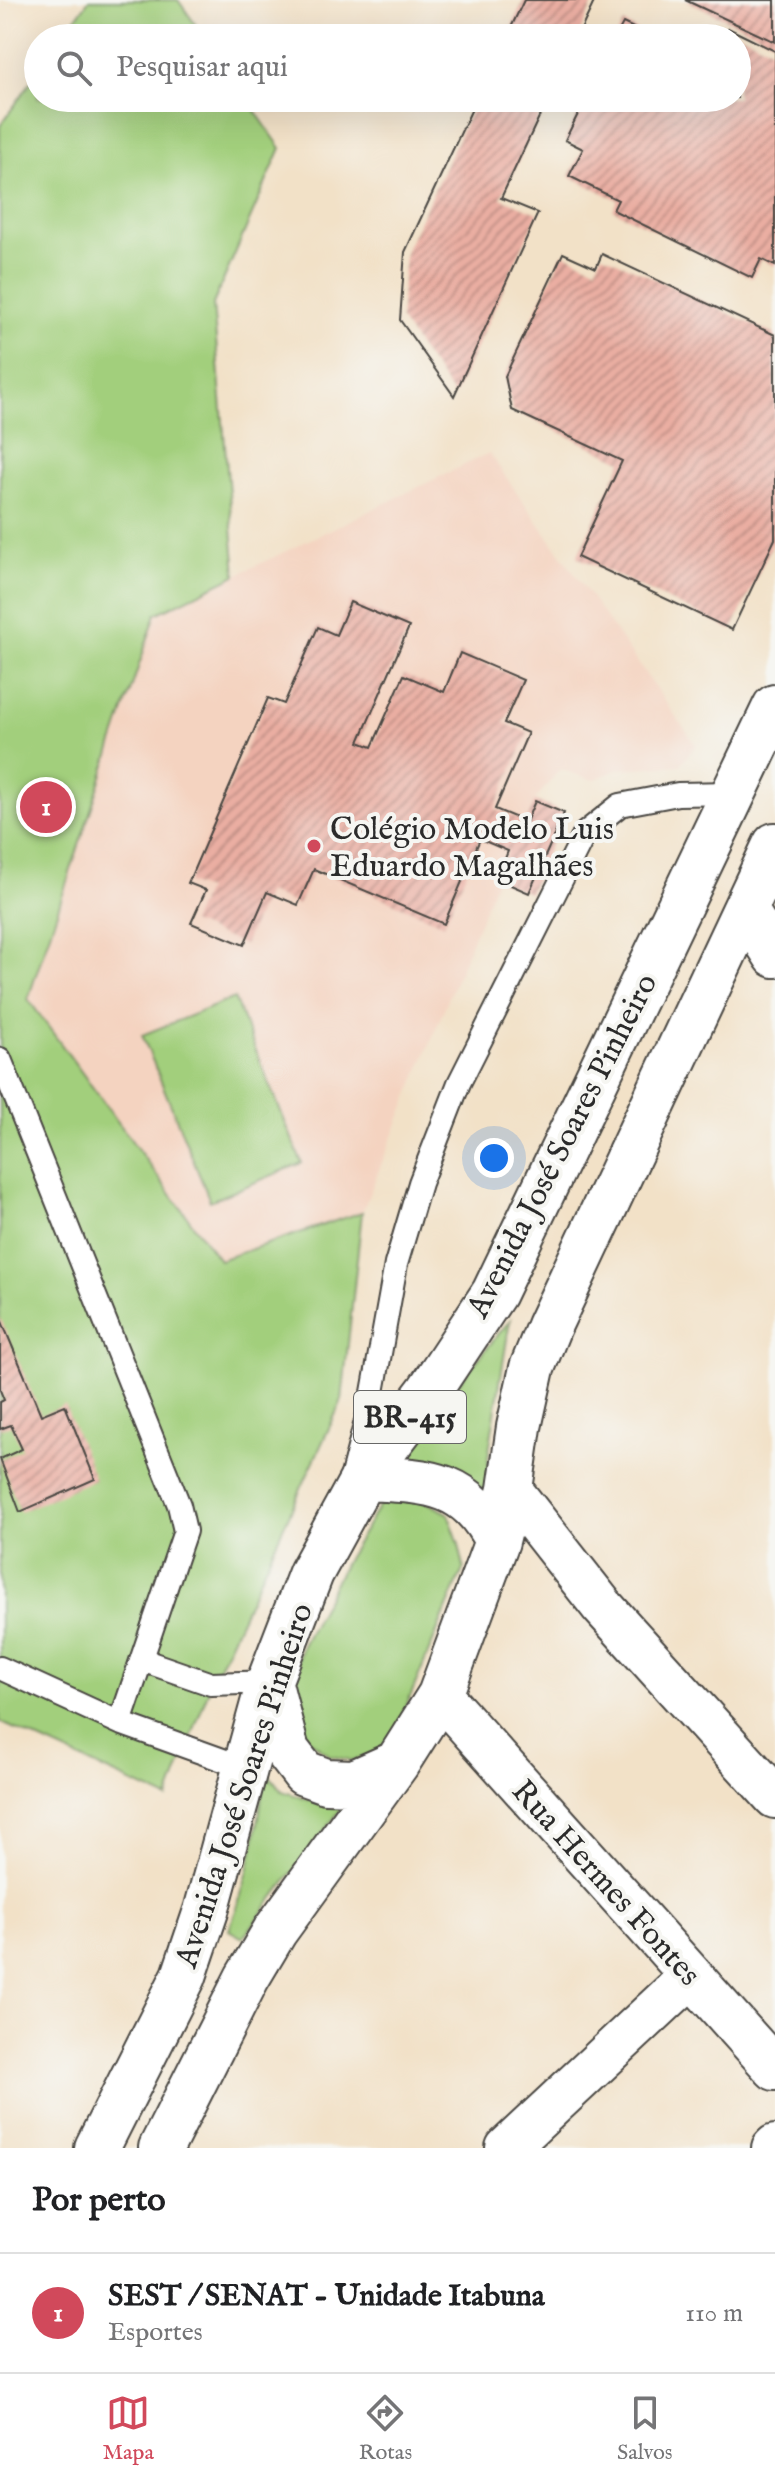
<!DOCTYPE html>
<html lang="pt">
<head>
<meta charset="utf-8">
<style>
	body { margin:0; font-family:"IM FELL English",serif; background:#f6f6f6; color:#202124 }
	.you { position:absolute; left:494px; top:1158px; width:28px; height:28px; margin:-20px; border:6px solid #fff; border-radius:50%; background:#1a73e8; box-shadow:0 0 0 12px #1a73e833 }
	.badge { display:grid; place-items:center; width:52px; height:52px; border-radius:50%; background:#d1495b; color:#fff; font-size:26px; font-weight:700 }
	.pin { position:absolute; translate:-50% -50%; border:4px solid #fff; box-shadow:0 2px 8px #0006 }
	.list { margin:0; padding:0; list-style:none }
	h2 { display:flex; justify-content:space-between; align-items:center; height:104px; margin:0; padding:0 32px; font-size:34px }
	h2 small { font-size:26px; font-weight:400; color:#757577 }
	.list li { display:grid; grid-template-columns:52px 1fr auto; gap:24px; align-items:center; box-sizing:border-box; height:120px; padding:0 32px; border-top:2px solid #e0e0e0 }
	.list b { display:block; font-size:30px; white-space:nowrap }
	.list p { margin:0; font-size:26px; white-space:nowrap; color:#757577 }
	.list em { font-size:26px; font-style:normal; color:#757577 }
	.icon { flex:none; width:44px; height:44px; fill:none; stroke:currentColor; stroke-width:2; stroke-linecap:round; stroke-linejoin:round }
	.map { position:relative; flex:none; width:775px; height:2148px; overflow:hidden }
	.search { position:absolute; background:#fff; box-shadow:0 8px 32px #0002; left:24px; right:24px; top:24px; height:88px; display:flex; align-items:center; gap:20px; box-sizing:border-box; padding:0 28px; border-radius:44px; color:#757577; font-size:30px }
	.sheet { height:224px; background:#fff }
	nav { display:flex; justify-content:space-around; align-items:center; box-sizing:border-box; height:112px; border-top:2px solid #e0e0e0; background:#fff; font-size:22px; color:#757577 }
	nav a { display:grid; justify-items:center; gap:4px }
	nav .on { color:#d1495b }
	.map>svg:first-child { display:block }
	.built { fill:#f4d3c0 }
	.grass { fill:#a2cf7c; stroke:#667d54; stroke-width:2 }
	.building { fill:url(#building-hatch) }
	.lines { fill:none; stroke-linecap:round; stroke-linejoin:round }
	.service-casing { stroke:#494642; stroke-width:26 }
	.minor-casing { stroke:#494642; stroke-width:46 }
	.primary-casing { stroke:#494642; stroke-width:48 }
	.service { stroke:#fff; stroke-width:22 }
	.minor { stroke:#fff; stroke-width:42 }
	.primary { stroke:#fff; stroke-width:44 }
	.poi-dot { fill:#d1495b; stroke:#f6f6f2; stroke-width:3 }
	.labels { text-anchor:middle; stroke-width:8; stroke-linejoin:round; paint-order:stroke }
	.shield { fill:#f6f6f2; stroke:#686867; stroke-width:2 }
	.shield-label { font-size:30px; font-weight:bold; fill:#2b2b2b }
	.poi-label { font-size:32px; fill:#2b2b2b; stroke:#f6f6f2; text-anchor:start }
	.street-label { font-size:32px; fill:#2b2b2b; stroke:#f6f6f2 }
</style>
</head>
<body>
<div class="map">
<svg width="775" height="2148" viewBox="0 0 775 2148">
	<defs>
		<pattern id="building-hatch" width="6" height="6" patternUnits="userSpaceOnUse" patternTransform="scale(2)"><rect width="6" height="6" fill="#eaaea2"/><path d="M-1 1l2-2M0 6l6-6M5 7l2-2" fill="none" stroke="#be8e84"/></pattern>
	</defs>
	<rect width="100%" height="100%" fill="#f6f6f2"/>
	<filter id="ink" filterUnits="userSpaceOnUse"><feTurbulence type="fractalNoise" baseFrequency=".0125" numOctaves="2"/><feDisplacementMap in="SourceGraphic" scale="16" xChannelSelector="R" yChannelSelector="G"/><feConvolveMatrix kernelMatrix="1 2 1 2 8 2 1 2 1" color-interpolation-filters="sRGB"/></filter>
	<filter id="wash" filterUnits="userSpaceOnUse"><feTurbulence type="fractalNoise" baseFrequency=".006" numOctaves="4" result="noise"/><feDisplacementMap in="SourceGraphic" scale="32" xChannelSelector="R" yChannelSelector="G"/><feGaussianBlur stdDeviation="1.8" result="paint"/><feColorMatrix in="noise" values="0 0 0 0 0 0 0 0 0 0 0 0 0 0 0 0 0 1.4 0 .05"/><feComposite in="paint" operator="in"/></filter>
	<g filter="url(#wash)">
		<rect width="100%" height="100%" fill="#f2e1c7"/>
		<!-- built -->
		<path class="built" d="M 489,453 L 696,745 L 680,765 L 619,769 L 593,780 L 560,769 L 535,800 L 564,813 L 529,893 L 496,880 L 362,1212 L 219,1260 L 28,999 L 156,614 Z"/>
		<!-- grass -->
		<path class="grass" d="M 89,0 L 178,0 L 205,38 L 62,38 Z
			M 38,72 L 38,98 L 246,98 L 281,148 L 213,304 L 236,575 L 156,614 L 28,999 L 219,1260 L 362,1212 L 342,1400 L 211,1684 L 168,1799 L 0,1722 L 0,126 Z
			M 234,998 L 302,1163 L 210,1201 L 142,1035 Z
			M 510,1320 L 488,1457 L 491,1498 C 458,1469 450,1456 404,1460 L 438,1408 Z
			M 383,1500 L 422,1500 L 448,1513 L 458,1541 L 464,1567 L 398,1726 L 378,1752 L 354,1761 L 330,1756 L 301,1733 L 288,1703 L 301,1647 L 348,1557 Z
			M 265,1770 L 282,1791 L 309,1800 L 344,1805 L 243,1938 L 229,1930 C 250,1874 259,1830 265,1770 Z"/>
		<g id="blocks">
			<!-- building -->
			<path class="building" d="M 524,0 L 595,0 L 577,38 L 506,38 Z
				M 685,0 L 775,0 L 775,42 Z
				M 623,23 L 654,38 L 615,38 Z
				M 728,28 L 775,51 L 775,266 L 761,259 L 752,278 L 613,210 L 618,200 L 569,176 L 583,149 L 565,140 L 586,98 L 737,98 L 737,38 L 723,38 Z
				M 477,98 L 548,98 L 501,198 L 538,213 L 454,396 L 400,320 L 405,252 Z
				M 563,253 L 596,268 L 602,254 L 775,335 L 775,539 L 732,630 L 577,557 L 622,461 L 512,410 L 505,376 Z
				M 350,602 L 409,627 L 359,742 L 372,747 L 404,675 L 444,692 L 460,653 L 523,680 L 504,723 L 528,733 L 495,809 L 526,822 L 535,801 L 564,813 L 529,893 L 497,879 L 508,851 L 480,839 L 444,924 L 314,869 L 298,905 L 267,892 L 244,945 L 191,923 L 206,890 L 188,883 L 268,698 L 284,704 L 318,627 L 336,635 Z
				M 0,1317 L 41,1415 L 65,1405 L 95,1479 L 20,1512 L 0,1459 L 22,1449 L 11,1425 L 0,1429 L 0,1402 L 4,1400 L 0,1390 Z"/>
		</g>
	</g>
	<g filter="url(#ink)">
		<use href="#blocks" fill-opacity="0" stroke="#494642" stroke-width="2"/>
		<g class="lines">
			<defs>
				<path id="service" d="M 0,1059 L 179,1505 L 185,1531 L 120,1723 L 0,1668
					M 352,1475 L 372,1398 L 396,1264 L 420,1183 L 459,1083 L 585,833 L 620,805 L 678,794 L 733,793
					M 142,1660 L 211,1684 L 269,1682
					M 120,1723 L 245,1768"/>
				<path id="minor" d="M 745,908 L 775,956
					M 510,1489 L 602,1606 L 775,1797
					M 440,1695 L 775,2069
					M 507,2148 L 691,1976
					M 773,2148 L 775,2146"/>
				<path id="primary" d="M 363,1478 C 426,1481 466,1479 497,1541
					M 270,1684 L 287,1751 L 304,1773 L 326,1781 L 354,1782 L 397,1763
					M 97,2148 L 184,1976 L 206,1911 L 269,1682 L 311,1573 L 363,1478 L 429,1391 L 494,1293 L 775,707
					M 161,2148 L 247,1978 L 275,1931 L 397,1763 L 440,1695 L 497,1541 L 510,1489 L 519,1427 L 532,1368 L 549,1326 L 775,845"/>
			</defs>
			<!-- service casing -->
			<use href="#service" class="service-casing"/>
			<!-- minor casing -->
			<use href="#minor" class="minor-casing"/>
			<!-- primary casing -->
			<use href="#primary" class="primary-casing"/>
			<!-- service -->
			<use href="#service" class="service"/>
			<!-- minor -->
			<use href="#minor" class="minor"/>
			<!-- primary -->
			<use href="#primary" class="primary"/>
		</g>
	</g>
	<!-- markers -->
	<circle class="poi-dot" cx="314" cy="846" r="8"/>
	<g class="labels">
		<!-- shield labels -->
		<rect class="shield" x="354" y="1391" width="112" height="52" rx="6"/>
		<g class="shield-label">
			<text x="410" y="1427">BR-415</text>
		</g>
		<!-- poi labels -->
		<g class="poi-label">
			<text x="330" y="839">Colégio Modelo Luis<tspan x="330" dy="37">Eduardo Magalhães</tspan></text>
		</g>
		<!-- street labels -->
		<g class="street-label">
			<text transform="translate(561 1145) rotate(-63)" y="11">Avenida José Soares Pinheiro</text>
			<text transform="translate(243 1785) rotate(-72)" y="11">Avenida José Soares Pinheiro</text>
			<text transform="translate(607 1882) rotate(48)" y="11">Rua Hermes Fontes</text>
		</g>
	</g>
</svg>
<div class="you"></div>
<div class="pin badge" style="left:46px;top:807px">1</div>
<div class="search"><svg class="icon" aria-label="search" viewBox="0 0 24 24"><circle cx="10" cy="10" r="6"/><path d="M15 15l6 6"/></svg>Pesquisar aqui</div>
</div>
<section class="sheet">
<h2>Por perto<small></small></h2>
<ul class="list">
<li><span class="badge">1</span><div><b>SEST / SENAT - Unidade Itabuna</b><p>Esportes</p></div><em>110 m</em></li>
</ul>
</section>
<nav>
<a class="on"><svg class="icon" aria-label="map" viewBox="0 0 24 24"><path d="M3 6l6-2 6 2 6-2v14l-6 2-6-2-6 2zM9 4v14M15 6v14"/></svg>Mapa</a>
<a><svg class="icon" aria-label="directions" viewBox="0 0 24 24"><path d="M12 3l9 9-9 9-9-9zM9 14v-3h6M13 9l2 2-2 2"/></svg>Rotas</a>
<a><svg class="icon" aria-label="saved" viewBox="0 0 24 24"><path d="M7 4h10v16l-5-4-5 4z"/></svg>Salvos</a>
</nav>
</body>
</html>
